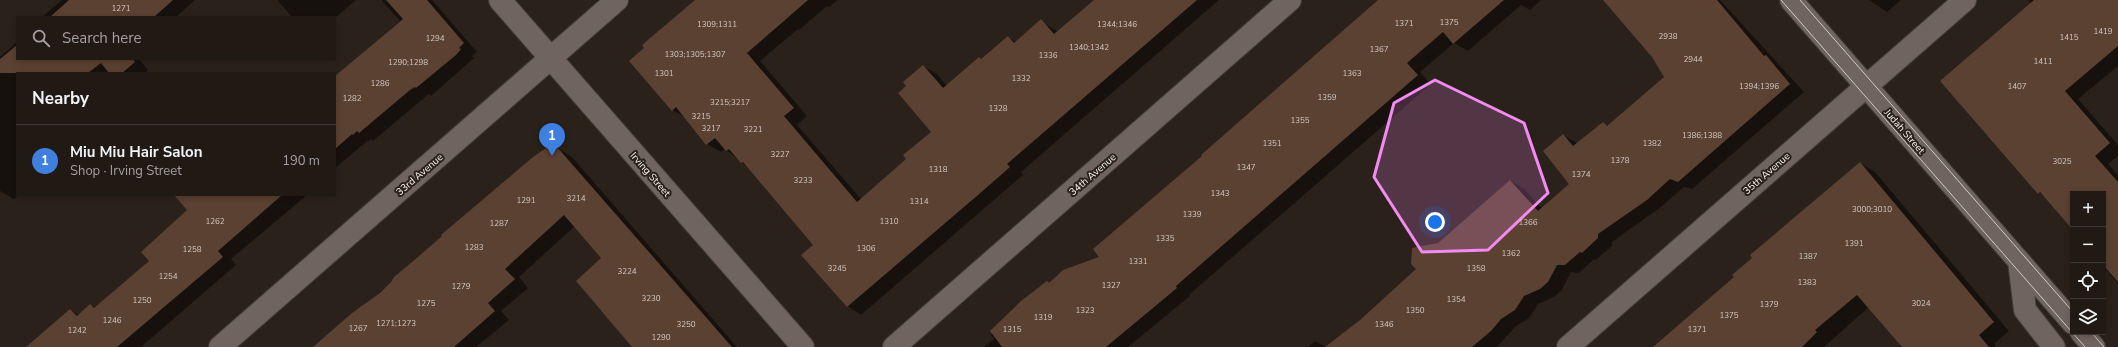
<!DOCTYPE html>
<html lang="en">
<head>
<meta charset="utf-8">
<style>
	body { margin:0; font-family:"Nunito Sans",sans-serif; background:#28221d; color:#f1f3f6 }
	.controls { position:absolute; right:12px; bottom:12px; display:grid; overflow:hidden; border-radius:0px; box-shadow:0 2px 6px #0003 }
	.controls button { width:36px; height:36px; display:grid; place-items:center; padding:0; border:0; border-bottom:1px solid #3d3834; background:#201914; color:#f1f3f6; font:20px sans-serif }
	.you { position:absolute; left:1435px; top:222px; width:14px; height:14px; margin:-10px; border:3px solid #fff; border-radius:50%; background:#1a73e8; box-shadow:0 0 0 6px #1a73e833 }
	.badge { display:grid; place-items:center; width:26px; height:26px; border-radius:50%; background:#0b8043; color:#fff; font-size:13px; font-weight:700 }
	.pin { position:absolute; translate:-50% -33px; filter:drop-shadow(0 1px 2px #0008) }
	.pin::after { content:''; position:absolute; top:21px; width:14px; height:12px; background:inherit; clip-path:polygon(0 0,100% 0,50% 100%) }
	.list { margin:0; padding:0; list-style:none }
	h2 { display:flex; justify-content:space-between; align-items:center; height:52px; margin:0; padding:0 16px; font-size:17px }
	h2 small { font-size:13px; font-weight:400; color:#a2a0a0 }
	.list li { display:grid; grid-template-columns:26px 1fr auto; gap:12px; align-items:center; box-sizing:border-box; height:72px; padding:0 16px; border-top:1px solid #3d3834 }
	.list b { display:block; font-size:15px; white-space:nowrap }
	.list p { margin:0; font-size:13px; white-space:nowrap; color:#a2a0a0 }
	.list em { font-size:13px; font-style:normal; color:#a2a0a0 }
	.icon { flex:none; width:22px; height:22px; fill:none; stroke:currentColor; stroke-width:2; stroke-linecap:round; stroke-linejoin:round }
	.map { position:relative; flex:none; width:2118px; height:347px; overflow:hidden }
	.search { position:absolute; background:#201914; box-shadow:0 2px 6px #0003; left:16px; top:16px; width:320px; height:44px; display:flex; align-items:center; gap:10px; box-sizing:border-box; padding:0 14px; border-radius:0px; color:#a2a0a0; font-size:15px }
	.panel { position:absolute; background:#201914; box-shadow:0 2px 6px #0003; left:16px; top:72px; width:320px; height:124px; border-radius:0px }
	.map>svg:first-child { display:block }
	.shadow { fill:#0007 }
	.building { fill:#5a4131 }
	.lines { fill:none; stroke-linecap:round; stroke-linejoin:round }
	.minor-casing { stroke:#463e39; stroke-width:24 }
	.tertiary-casing { stroke:#463e39; stroke-width:24 }
	.minor { stroke:#70645e; stroke-width:22 }
	.tertiary { stroke:#70645e; stroke-width:22 }
	.tram { stroke:#d1cac5; stroke-width:1 }
	.marked { fill:#f38af2; fill-opacity:0.2; stroke:#f38af2; stroke-width:3; stroke-linejoin:round }
	.labels { text-anchor:middle; stroke-width:4; stroke-linejoin:round; paint-order:stroke }
	.number-label { font-size:8px; fill:#d2c7c0 }
	.street-label { font-size:10px; fill:#faf4f0; stroke:#2b211b }
</style>
</head>
<body>
<div class="map">
<svg width="2118" height="347" viewBox="0 0 2118 347">
	<rect width="100%" height="100%" fill="#2b211b"/>
	<!-- shadow -->
	<path class="shadow" d="M 62,0 L 195,0 L 176,17 L 42,17 Z
		M 277,0 L 356,0 L 335,18 L 292,17 Z
		M 381,0 L 432,0 L 477,52 L 472,56 L 474,58 L 431,96 L 429,94 L 424,98 L 373,141 L 371,139 L 366,142 L 335,168 L 335,75 L 337,75 L 400,21 Z
		M 696,0 L 838,0 L 829,7 L 827,6 L 799,30 L 798,29 L 760,61 L 807,116 L 797,125 L 861,199 L 908,159 L 932,132 L 908,86 L 923,66 L 937,74 L 947,86 L 1008,37 L 1016,42 L 1041,21 L 1058,32 L 1096,0 L 1219,0 L 1021,172 L 1023,175 L 861,315 L 847,306 L 814,245 L 746,165 L 725,149 L 721,152 L 707,144 L 685,117 L 672,110 Z
		M 1379,0 L 1541,0 L 1530,10 L 1521,5 L 1468,51 L 1454,43 L 1420,72 L 1431,84 L 1189,295 L 1190,296 L 1128,347 L 984,347 L 994,339 L 991,335 L 1050,284 L 1100,257 L 1204,156 Z
		M 1604,0 L 1720,0 L 1804,92 L 1692,189 L 1684,187 L 1661,207 L 1612,242 L 1612,246 L 1596,260 L 1594,259 L 1579,273 L 1571,272 L 1562,290 L 1554,297 L 1538,304 L 1529,318 L 1515,327 L 1497,347 L 1344,347 L 1417,270 L 1438,244 L 1511,181 L 1524,189 L 1542,209 L 1571,184 L 1563,135 L 1577,143 L 1604,124 L 1608,126 L 1665,77 L 1653,57 Z
		M 1869,0 L 1901,0 L 1887,12 Z
		M 2028,0 L 2118,0 L 2118,66 L 2078,99 L 2118,145 L 2118,156 L 2108,164 L 2118,175 L 2118,284 L 2103,266 L 2103,194 L 2073,194 L 2073,229 L 2045,196 L 2039,193 L 2031,3 Z
		M 17,42 L 17,59 L 139,59 L 148,70 L 145,73 L 17,73 L 17,195 L 19,195 L 14,199 L 0,191 L 0,57 Z
		M 557,148 L 571,156 L 737,347 L 634,347 L 602,259 L 575,226 L 519,277 L 528,288 L 501,311 L 509,320 L 476,347 L 316,347 Z
		M 1860,163 L 1875,172 L 2009,331 L 1994,344 L 1996,347 L 1899,347 L 1901,345 L 1869,307 L 1824,347 L 1654,347 L 1735,277 Z
		M 176,195 L 307,195 L 231,259 L 236,265 L 141,347 L 28,347 L 70,310 L 79,315 L 90,305 L 96,308 L 150,261 L 188,210 Z
		M 1315,341 L 1326,347 L 1308,347 Z"/>
	<!-- building -->
	<path class="building" d="M 69,0 L 173,0 L 154,17 L 50,17 Z
		M 386,0 L 427,0 L 464,43 L 459,48 L 461,49 L 456,55 L 416,88 L 415,87 L 410,90 L 359,133 L 357,131 L 353,135 L 352,134 L 335,149 L 335,76 L 403,19 Z
		M 695,0 L 808,0 L 747,53 L 794,108 L 784,116 L 857,202 L 906,159 L 903,155 L 931,132 L 898,93 L 906,86 L 903,82 L 923,65 L 943,88 L 979,57 L 981,59 L 1008,36 L 1014,43 L 1041,19 L 1054,34 L 1094,0 L 1197,0 L 1007,164 L 1010,167 L 978,195 L 847,307 L 801,255 L 813,245 L 743,162 L 741,163 L 729,149 L 726,151 L 715,138 L 706,145 L 676,107 L 672,111 L 629,61 L 644,48 L 642,45 Z
		M 1378,0 L 1504,0 L 1453,44 L 1443,32 L 1407,63 L 1418,75 L 1176,286 L 1177,288 L 1106,347 L 1002,347 L 990,331 L 1021,301 L 1047,281 L 1049,283 L 1063,270 L 1099,257 L 1093,249 L 1202,156 L 1201,155 Z
		M 1603,0 L 1717,0 L 1764,56 L 1766,55 L 1790,84 L 1678,182 L 1670,179 L 1647,200 L 1598,234 L 1598,238 L 1582,253 L 1580,252 L 1565,265 L 1557,265 L 1548,282 L 1540,289 L 1524,296 L 1515,310 L 1501,319 L 1491,331 L 1472,347 L 1325,347 L 1360,320 L 1416,269 L 1411,264 L 1412,248 L 1438,243 L 1510,180 L 1538,211 L 1569,184 L 1543,151 L 1563,134 L 1573,146 L 1603,122 L 1607,126 L 1664,77 L 1652,57 Z
		M 2034,0 L 2118,0 L 2118,46 L 2065,91 L 2110,143 L 2095,156 L 2118,182 L 2118,282 L 2103,265 L 2103,194 L 2073,194 L 2073,230 L 2040,192 L 2038,194 L 1940,81 Z
		M 17,45 L 17,59 L 133,59 L 135,62 L 122,73 L 109,73 L 101,63 L 88,73 L 0,73 L 0,59 Z
		M 557,147 L 732,347 L 632,347 L 576,281 L 601,258 L 564,215 L 505,269 L 515,279 L 488,303 L 495,311 L 454,347 L 313,347 L 352,313 L 380,293 L 391,282 L 394,277 L 418,257 L 442,236 L 441,235 L 533,157 L 546,148 Z
		M 1860,162 L 1994,322 L 1979,335 L 1989,347 L 1902,347 L 1857,295 L 1815,330 L 1817,332 L 1802,347 L 1653,347 L 1734,277 L 1732,275 L 1752,258 L 1750,255 Z
		M 174,195 L 282,195 L 218,251 L 223,257 L 117,347 L 26,347 L 70,309 L 77,316 L 90,304 L 94,308 L 149,261 L 141,252 L 187,210 Z"/>
	<g class="lines">
		<defs>
			<path id="minor" d="M 500,0 L 803,347
				M 220,347 L 617,0
				M 894,347 L 1290,0
				M 1568,347 L 1965,0"/>
			<path id="tertiary" d="M 1791,0 L 2073,323
				M 2019,261 L 2025,310 L 2054,347
				M 2081,332 L 2094,347"/>
		</defs>
		<!-- minor casing -->
		<use href="#minor" class="minor-casing"/>
		<!-- tertiary casing -->
		<use href="#tertiary" class="tertiary-casing"/>
		<!-- minor -->
		<use href="#minor" class="minor"/>
		<!-- tertiary -->
		<use href="#tertiary" class="tertiary"/>
		<!-- tram -->
		<path class="tram" d="M 1781,0 L 2085,347
			M 1800,0 L 2073,312
			M 2091,332 L 2104,347"/>
	</g>
	<!-- marked area -->
	<path class="marked" d="M 1435,80 L 1524,123 L 1548,193 L 1488,250 L 1422,252 L 1374,177 L 1394,103 Z"/>
	<g class="labels">
		<!-- number labels -->
		<g class="number-label">
			<text x="121" y="11">1271</text>
			<text x="1449" y="25">1375</text>
			<text x="1404" y="26">1371</text>
			<text x="717" y="27">1309;1311</text>
			<text x="1117" y="27">1344;1346</text>
			<text x="2103" y="34">1419</text>
			<text x="1668" y="39">2938</text>
			<text x="2069" y="40">1415</text>
			<text x="435" y="41">1294</text>
			<text x="1089" y="50">1340;1342</text>
			<text x="1379" y="52">1367</text>
			<text x="695" y="57">1303;1305;1307</text>
			<text x="1048" y="58">1336</text>
			<text x="1693" y="62">2944</text>
			<text x="2043" y="64">1411</text>
			<text x="408" y="65">1290;1298</text>
			<text x="664" y="76">1301</text>
			<text x="1352" y="76">1363</text>
			<text x="1021" y="81">1332</text>
			<text x="380" y="86">1286</text>
			<text x="1759" y="89">1394;1396</text>
			<text x="2017" y="89">1407</text>
			<text x="1327" y="100">1359</text>
			<text x="352" y="101">1282</text>
			<text x="730" y="105">3215;3217</text>
			<text x="998" y="111">1328</text>
			<text x="701" y="119">3215</text>
			<text x="1300" y="123">1355</text>
			<text x="711" y="131">3217</text>
			<text x="753" y="132">3221</text>
			<text x="1702" y="138">1386;1388</text>
			<text x="1272" y="146">1351</text>
			<text x="1652" y="146">1382</text>
			<text x="780" y="157">3227</text>
			<text x="1620" y="163">1378</text>
			<text x="2062" y="164">3025</text>
			<text x="1246" y="170">1347</text>
			<text x="938" y="172">1318</text>
			<text x="1581" y="177">1374</text>
			<text x="803" y="183">3233</text>
			<text x="1220" y="196">1343</text>
			<text x="576" y="201">3214</text>
			<text x="526" y="203">1291</text>
			<text x="919" y="204">1314</text>
			<text x="1872" y="212">3000;3010</text>
			<text x="1192" y="217">1339</text>
			<text x="215" y="224">1262</text>
			<text x="889" y="224">1310</text>
			<text x="1528" y="225">1366</text>
			<text x="499" y="226">1287</text>
			<text x="1165" y="241">1335</text>
			<text x="1854" y="246">1391</text>
			<text x="474" y="250">1283</text>
			<text x="866" y="251">1306</text>
			<text x="192" y="252">1258</text>
			<text x="1511" y="256">1362</text>
			<text x="1808" y="259">1387</text>
			<text x="1138" y="264">1331</text>
			<text x="837" y="271">3245</text>
			<text x="1476" y="271">1358</text>
			<text x="627" y="274">3224</text>
			<text x="168" y="279">1254</text>
			<text x="1807" y="285">1383</text>
			<text x="1111" y="288">1327</text>
			<text x="461" y="289">1279</text>
			<text x="651" y="301">3230</text>
			<text x="1456" y="302">1354</text>
			<text x="142" y="303">1250</text>
			<text x="426" y="306">1275</text>
			<text x="1921" y="306">3024</text>
			<text x="1769" y="307">1379</text>
			<text x="1085" y="313">1323</text>
			<text x="1415" y="313">1350</text>
			<text x="1729" y="318">1375</text>
			<text x="1043" y="320">1319</text>
			<text x="112" y="323">1246</text>
			<text x="396" y="326">1271;1273</text>
			<text x="686" y="327">3250</text>
			<text x="1384" y="327">1346</text>
			<text x="358" y="331">1267</text>
			<text x="1012" y="332">1315</text>
			<text x="1697" y="332">1371</text>
			<text x="77" y="333">1242</text>
			<text x="661" y="340">1290</text>
		</g>
		<!-- street labels -->
		<g class="street-label">
			<text transform="translate(1905 131) rotate(49)" y="4">Judah Street</text>
			<text transform="translate(1766 173) rotate(-41)" y="4">35th Avenue</text>
			<text transform="translate(419 174) rotate(-41)" y="4">33rd Avenue</text>
			<text transform="translate(651 174) rotate(49)" y="4">Irving Street</text>
			<text transform="translate(1092 174) rotate(-41)" y="4">34th Avenue</text>
		</g>
	</g>
</svg>
<div class="controls">
<button>+</button>
<button>−</button>
<button><svg class="icon" aria-label="locate" viewBox="0 0 24 24"><circle cx="12" cy="12" r="6"/><path d="M12 2v4M12 18v4M2 12h4M18 12h4"/></svg></button>
<button><svg class="icon" aria-label="layers" viewBox="0 0 24 24"><path d="M12 4l9 5-9 5-9-5zM3 14l9 5 9-5"/></svg></button>
</div>
<div class="you"></div>
<div class="pin badge" style="left:552px;top:156px;background:#3f7fe0">1</div>
<div class="search"><svg class="icon" aria-label="search" viewBox="0 0 24 24"><circle cx="10" cy="10" r="6"/><path d="M15 15l6 6"/></svg>Search here</div>
<section class="panel">
<h2>Nearby<small></small></h2>
<ul class="list">
<li><span class="badge" style="background:#3f7fe0">1</span><div><b>Miu Miu Hair Salon</b><p>Shop · Irving Street</p></div><em>190 m</em></li>
</ul>
</section>
</div>
</body>
</html>
